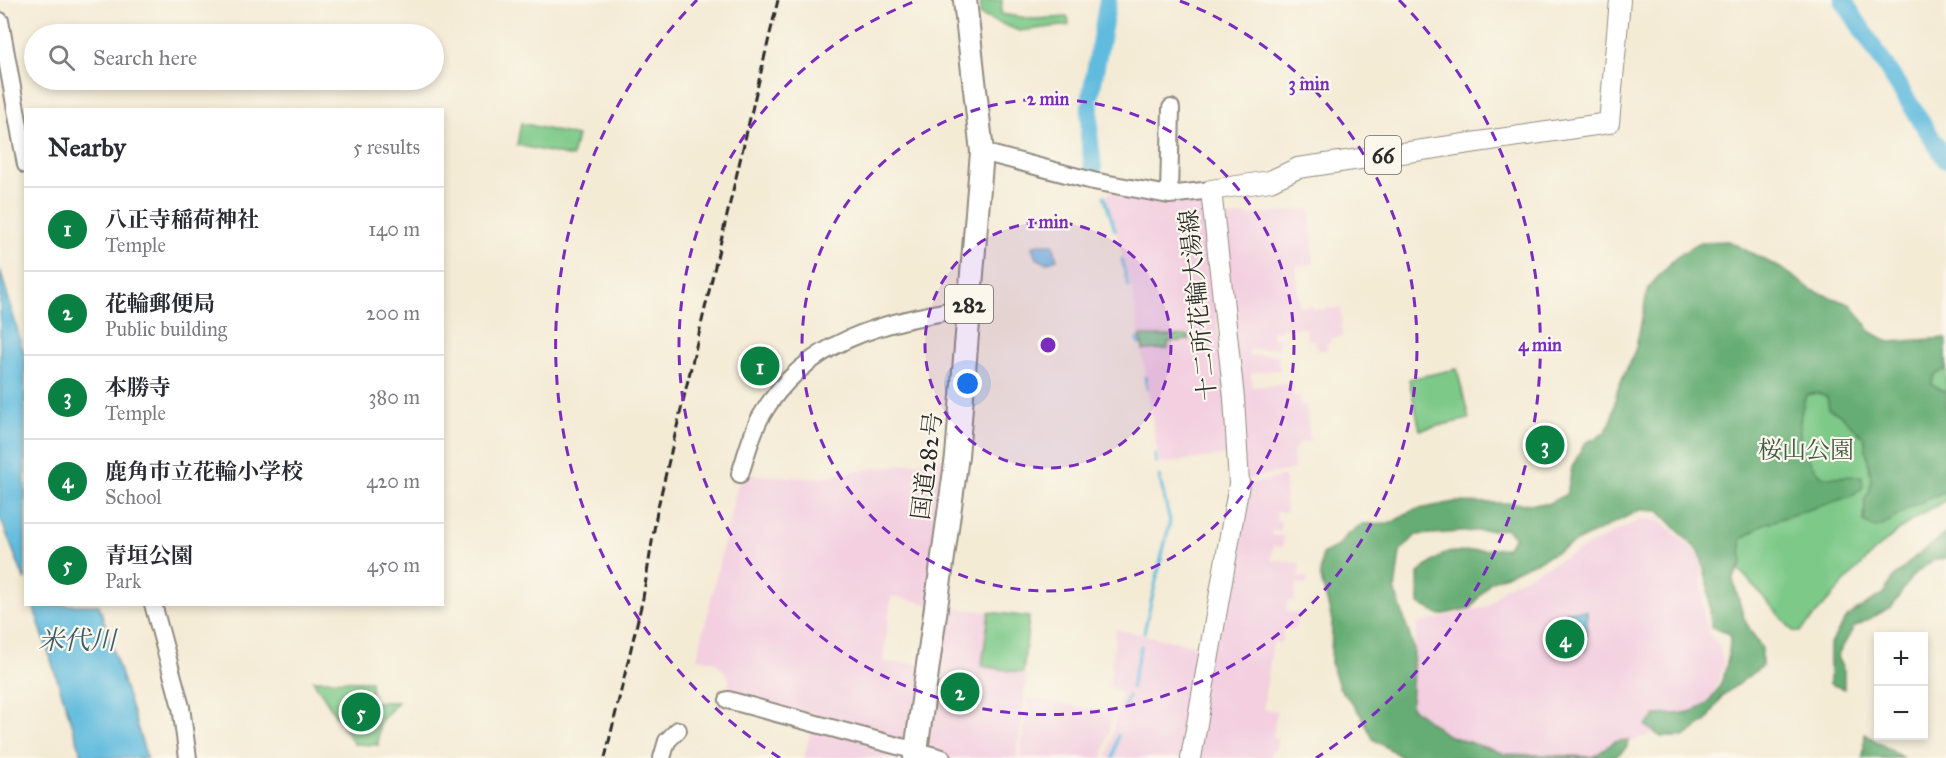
<!DOCTYPE html>
<html lang="en">
<head>
<meta charset="utf-8">
<style>
	body { margin:0; font-family:"IM FELL Great Primer","Noto Serif JP",serif; background:#f7f7f7; color:#2b2b33 }
	.controls { position:absolute; right:18px; bottom:18px; display:grid; overflow:hidden; border-radius:0px; box-shadow:0 3px 9px #0003 }
	.controls button { width:54px; height:54px; display:grid; place-items:center; padding:0; border:0; border-bottom:2px solid #e1e1e2; background:#fff; color:#2b2b33; font:30px sans-serif }
	.you { position:absolute; left:968px; top:384px; width:21px; height:21px; margin:-15px; border:4px solid #fff; border-radius:50%; background:#1a73e8; box-shadow:0 0 0 9px #1a73e833 }
	.badge { display:grid; place-items:center; width:39px; height:39px; border-radius:50%; background:#0b8043; color:#fff; font-size:20px; font-weight:700 }
	.pin { position:absolute; translate:-50% -50%; border:3px solid #fff; box-shadow:0 2px 6px #0006 }
	.list { margin:0; padding:0; list-style:none }
	h2 { display:flex; justify-content:space-between; align-items:center; height:78px; margin:0; padding:0 24px; font-size:26px }
	h2 small { font-size:20px; font-weight:400; color:#7c7c81 }
	.list li { display:grid; grid-template-columns:39px 1fr auto; gap:18px; align-items:center; box-sizing:border-box; height:84px; padding:0 24px; border-top:2px solid #e1e1e2 }
	.list b { display:block; font-size:22px; white-space:nowrap }
	.list p { margin:0; font-size:20px; white-space:nowrap; color:#7c7c81 }
	.list em { font-size:20px; font-style:normal; color:#7c7c81 }
	.icon { flex:none; width:33px; height:33px; fill:none; stroke:currentColor; stroke-width:2; stroke-linecap:round; stroke-linejoin:round }
	.map { position:relative; flex:none; width:1946px; height:758px; overflow:hidden }
	.search { position:absolute; background:#fff; box-shadow:0 3px 9px #0003; left:24px; top:24px; width:420px; height:66px; display:flex; align-items:center; gap:15px; box-sizing:border-box; padding:0 21px; border-radius:33px; color:#7c7c81; font-size:22px }
	.panel { position:absolute; background:#fff; box-shadow:0 3px 9px #0003; left:24px; top:108px; width:420px; height:498px; border-radius:0px }
	.map>svg:first-child { display:block }
	.built { fill:#f3cfe0; fill-rule:evenodd }
	.green { fill:#7dc988; stroke:#547a5a; stroke-width:1.5 }
	.forest { fill:#66ad74; stroke:#486c50; stroke-width:1.5 }
	.water { fill:#61bbde; stroke:#467384; stroke-width:1.5 }
	.lines { fill:none; stroke-linecap:round; stroke-linejoin:round }
	.stream { stroke:#61bbde; stroke-width:3 }
	.river { stroke:#61bbde; stroke-width:18 }
	.secondary-casing { stroke:#908b80; stroke-width:20 }
	.primary-casing { stroke:#908b80; stroke-width:22 }
	.highway-casing { stroke:#908b80; stroke-width:26 }
	.secondary { stroke:#fff; stroke-width:16 }
	.primary { stroke:#fff; stroke-width:20 }
	.highway { stroke:#fff; stroke-width:22 }
	.rail { stroke:#2b2b2b; stroke-width:3; stroke-dasharray:9 4.5; stroke-linecap:butt }
	.ring { fill:none; stroke:#7b2cbf; stroke-width:3; stroke-dasharray:10 8 }
	.labels { text-anchor:middle; stroke-width:4.5; stroke-linejoin:round; paint-order:stroke }
	.shield { fill:#fbf7ec; stroke:#696865; stroke-width:1.5 }
	.shield-label { font-size:22px; font-weight:bold; fill:#2b2b2b }
	.street-label { font-size:24px; fill:#2b2b2b; stroke:#fbf7ec }
	.park-label { font-size:24px; fill:#445a47; stroke:#fbf7ec }
	.water-label { font-size:26px; font-style:italic; fill:#3e5d6a; stroke:#fbf7ec }
	.centre { fill:#7b2cbf; stroke:#fbf7ec; stroke-width:3 }
	.ring-label { font-size:18px; text-anchor:middle; font-weight:bold; fill:#7b2cbf; stroke:#fbf7ec; stroke-width:4.5; stroke-linejoin:round; paint-order:stroke }
</style>
</head>
<body>
<div class="map">
<svg width="1946" height="758" viewBox="0 0 1946 758">
	<rect width="100%" height="100%" fill="#fbf7ec"/>
	<filter id="ink" filterUnits="userSpaceOnUse"><feTurbulence type="fractalNoise" baseFrequency=".0167" numOctaves="2"/><feDisplacementMap in="SourceGraphic" scale="12" xChannelSelector="R" yChannelSelector="G"/><feConvolveMatrix kernelMatrix="1 2 1 2 8 2 1 2 1" color-interpolation-filters="sRGB"/></filter>
	<filter id="wash" filterUnits="userSpaceOnUse"><feTurbulence type="fractalNoise" baseFrequency=".008" numOctaves="4" result="noise"/><feDisplacementMap in="SourceGraphic" scale="24" xChannelSelector="R" yChannelSelector="G"/><feGaussianBlur stdDeviation="1.35" result="paint"/><feColorMatrix in="noise" values="0 0 0 0 0 0 0 0 0 0 0 0 0 0 0 0 0 1.4 0 .05"/><feComposite in="paint" operator="in"/></filter>
	<g filter="url(#wash)">
		<rect width="100%" height="100%" fill="#f4ebd5"/>
		<!-- built -->
		<path class="built" d="M 1111,191 L 1160,201 L 1197,201 L 1204,205 L 1232,449 L 1226,455 L 1159,464 L 1133,293 L 1106,196 Z
			M 1310,209 L 1314,264 L 1297,266 L 1299,306 L 1313,306 L 1313,309 L 1341,308 L 1342,337 L 1331,338 L 1331,342 L 1327,344 L 1327,350 L 1318,351 L 1315,340 L 1307,340 L 1306,328 L 1281,328 L 1281,330 L 1272,332 L 1273,339 L 1278,338 L 1279,348 L 1249,350 L 1249,356 L 1279,354 L 1279,370 L 1251,373 L 1252,387 L 1293,384 L 1293,396 L 1300,396 L 1301,405 L 1306,405 L 1310,442 L 1297,443 L 1297,448 L 1293,449 L 1294,469 L 1244,480 L 1220,218 Z
			M 957,456 L 937,606 L 989,612 L 982,666 L 1027,674 L 1017,758 L 804,758 L 813,722 L 728,700 L 729,679 L 724,671 L 714,661 L 697,658 L 740,474 L 813,478 ZM 891,596 L 936,606 L 928,664 L 883,662 Z
			M 1285,476 L 1286,512 L 1277,512 L 1276,520 L 1281,521 L 1280,531 L 1272,530 L 1271,535 L 1283,536 L 1283,547 L 1273,546 L 1271,560 L 1300,563 L 1299,576 L 1308,577 L 1307,585 L 1297,584 L 1294,602 L 1288,601 L 1286,611 L 1298,613 L 1295,630 L 1284,629 L 1281,643 L 1273,642 L 1263,709 L 1277,711 L 1273,737 L 1278,738 L 1276,750 L 1272,750 L 1271,758 L 1107,758 L 1121,693 L 1109,687 L 1116,629 L 1210,649 L 1245,485 Z
			M 1642,519 L 1660,520 L 1701,557 L 1704,613 L 1709,634 L 1719,645 L 1724,665 L 1707,711 L 1592,758 L 1438,753 L 1407,728 L 1417,624 L 1488,606 L 1505,587 Z
			M 1028,698 L 1113,713 L 1103,758 L 1020,758 Z"/>
		<!-- green -->
		<path class="green" d="M 981,0 L 1002,0 L 1001,14 L 1034,19 L 1068,17 L 1069,25 L 1019,31 L 980,15 Z
			M 521,123 L 577,136 L 572,157 L 517,145 Z
			M 1140,336 L 1189,336 L 1189,340 L 1168,342 L 1168,349 L 1143,350 Z
			M 1857,337 L 1946,357 L 1946,501 C 1886,528 1844,585 1800,632 L 1793,631 L 1745,576 L 1719,554 L 1632,384 Z
			M 1457,369 L 1469,419 L 1420,430 L 1409,379 Z
			M 989,612 L 1029,617 L 1023,673 L 982,666 Z
			M 313,680 L 371,681 L 372,702 L 398,702 L 379,723 L 378,745 L 354,744 Z"/>
		<!-- forest -->
		<path class="forest" d="M 1728,241 L 1784,270 L 1812,290 L 1852,305 L 1870,331 L 1889,342 L 1946,338 L 1946,369 L 1935,374 L 1931,384 L 1946,392 L 1946,491 L 1912,506 L 1881,527 L 1875,528 L 1864,522 L 1865,499 L 1870,490 L 1871,478 L 1864,438 L 1842,416 L 1829,409 L 1827,397 L 1818,393 L 1806,395 C 1795,429 1797,452 1823,477 L 1862,476 L 1863,487 L 1854,495 L 1764,524 L 1741,540 L 1742,563 L 1733,580 L 1745,621 L 1762,649 L 1762,666 L 1722,696 L 1707,721 L 1684,737 L 1661,737 L 1646,726 L 1656,715 C 1669,714 1687,715 1698,709 C 1723,697 1730,659 1730,634 L 1711,627 L 1708,586 L 1700,553 L 1659,511 L 1640,510 L 1540,560 L 1490,582 L 1471,608 L 1440,615 L 1419,604 L 1418,573 L 1445,553 L 1506,548 L 1515,537 L 1506,529 L 1416,535 L 1400,552 L 1395,590 L 1414,649 L 1411,707 L 1447,735 L 1505,754 L 1594,757 L 1615,741 L 1628,740 L 1627,747 L 1614,758 L 1403,758 L 1373,739 L 1361,715 L 1339,687 L 1331,663 L 1332,620 L 1320,575 L 1322,554 L 1338,546 L 1347,535 L 1362,524 L 1391,523 L 1414,510 L 1454,502 L 1547,504 L 1567,494 L 1572,467 L 1585,443 L 1605,433 L 1612,419 L 1617,391 L 1636,348 L 1648,288 L 1676,257 L 1700,242 Z
			M 1946,533 L 1946,558 L 1932,561 L 1912,576 L 1892,607 L 1854,627 L 1837,657 L 1844,671 L 1844,689 L 1830,684 L 1830,644 L 1848,616 L 1884,593 L 1891,580 L 1915,557 Z
			M 1865,734 L 1903,758 L 1863,758 Z"/>
		<!-- water -->
		<path class="water" d="M 1037,244 L 1053,244 L 1057,259 L 1046,263 L 1036,258 L 1032,247 Z
			M 0,269 L 25,357 L 25,581 L 0,517 Z
			M 33,605 L 99,605 L 147,758 L 83,758 Z
			M 1566,611 L 1587,611 L 1586,650 L 1565,650 Z"/>
		<g class="lines">
			<!-- stream -->
			<path class="stream" d="M 1104,196 L 1115,230
				M 1122,259 L 1128,286
				M 1137,339 L 1139,344
				M 1145,377 L 1147,388
				M 1155,454 L 1156,462
				M 1144,632 L 1170,521 L 1159,476
				M 1131,688 L 1141,646
				M 1124,710 L 1128,696
				M 1113,758 L 1118,735"/>
			<!-- river -->
			<path class="river" d="M 1843,0 L 1946,160
				M 1091,94 L 1108,0
				M 1090,106 L 1089,135 L 1093,167"/>
		</g>
	</g>
	<g filter="url(#ink)">
		<g class="lines">
			<defs>
				<path id="secondary" d="M 0,21 L 26,165
					M 1171,108 L 1169,195 L 1211,190
					M 982,152 L 1093,181 L 1169,195
					M 740,474 C 746,456 751,435 760,418 C 806,337 885,323 969,307
					M 153,604 L 181,707 L 188,758
					M 728,700 L 942,758
					M 662,758 L 667,741 L 678,730"/>
				<path id="primary" d="M 1191,758 L 1239,484 L 1234,398 L 1211,190 L 1270,181 L 1298,168 L 1609,123 L 1620,0"/>
				<path id="highway" d="M 915,758 L 957,456 L 982,152 L 965,0"/>
			</defs>
			<!-- secondary casing -->
			<use href="#secondary" class="secondary-casing"/>
			<!-- primary casing -->
			<use href="#primary" class="primary-casing"/>
			<!-- highway casing -->
			<use href="#highway" class="highway-casing"/>
			<!-- secondary -->
			<use href="#secondary" class="secondary"/>
			<!-- primary -->
			<use href="#primary" class="primary"/>
			<!-- highway -->
			<use href="#highway" class="highway"/>
			<!-- rail -->
			<path class="rail" d="M 605,758 L 643,598 L 657,511 L 778,0"/>
		</g>
	</g>
	<!-- distance rings -->
	<circle cx="1048" cy="345" r="123" fill="#7b2cbf" fill-opacity=".12"/>
	<g class="ring">
		<circle cx="1048" cy="345" r="123"/>
		<circle cx="1048" cy="345" r="246"/>
		<path d="M1180 1A369 369 0 1 1 916 1"/>
		<path d="M780 758A492 492 0 0 1 697 0M1399 0A492 492 0 0 1 1316 758"/>
	</g>
	<g class="labels">
		<!-- shield labels -->
		<g class="shield">
			<rect x="1365" y="136" width="36" height="38" rx="4.5"/>
			<rect x="945" y="285" width="48" height="38" rx="4.5"/>
		</g>
		<g class="shield-label">
			<text x="1383" y="163">66</text>
			<text x="969" y="312">282</text>
		</g>
		<!-- street labels -->
		<g class="street-label">
			<text transform="translate(1198 305) rotate(-96)" y="8">十二所花輪大湯線</text>
			<text transform="translate(927 466) rotate(-83)" y="8">国道282号</text>
		</g>
		<!-- park labels -->
		<g class="park-label">
			<text x="1806" y="458">桜山公園</text>
		</g>
		<!-- water labels -->
		<g class="water-label">
			<text x="77" y="649">米代川</text>
		</g>
	</g>
	<circle cx="1048" cy="345" r="9" class="centre"/>
	<g class="ring-label">
		<text x="1309" y="90">3 min</text>
		<text x="1048" y="105">2 min</text>
		<text x="1048" y="228">1 min</text>
		<text x="1540" y="351">4 min</text>
	</g>
</svg>
<div class="controls">
<button>+</button>
<button>−</button>
</div>
<div class="you"></div>
<div class="pin badge" style="left:760px;top:366px">1</div>
<div class="pin badge" style="left:960px;top:692px">2</div>
<div class="pin badge" style="left:1545px;top:445px">3</div>
<div class="pin badge" style="left:1565px;top:639px">4</div>
<div class="pin badge" style="left:361px;top:712px">5</div>
<div class="search"><svg class="icon" aria-label="search" viewBox="0 0 24 24"><circle cx="10" cy="10" r="6"/><path d="M15 15l6 6"/></svg>Search here</div>
<section class="panel">
<h2>Nearby<small>5 results</small></h2>
<ul class="list">
<li><span class="badge">1</span><div><b>八正寺稲荷神社</b><p>Temple</p></div><em>140 m</em></li>
<li><span class="badge">2</span><div><b>花輪郵便局</b><p>Public building</p></div><em>200 m</em></li>
<li><span class="badge">3</span><div><b>本勝寺</b><p>Temple</p></div><em>380 m</em></li>
<li><span class="badge">4</span><div><b>鹿角市立花輪小学校</b><p>School</p></div><em>420 m</em></li>
<li><span class="badge">5</span><div><b>青垣公園</b><p>Park</p></div><em>450 m</em></li>
</ul>
</section>
</div>
</body>
</html>
